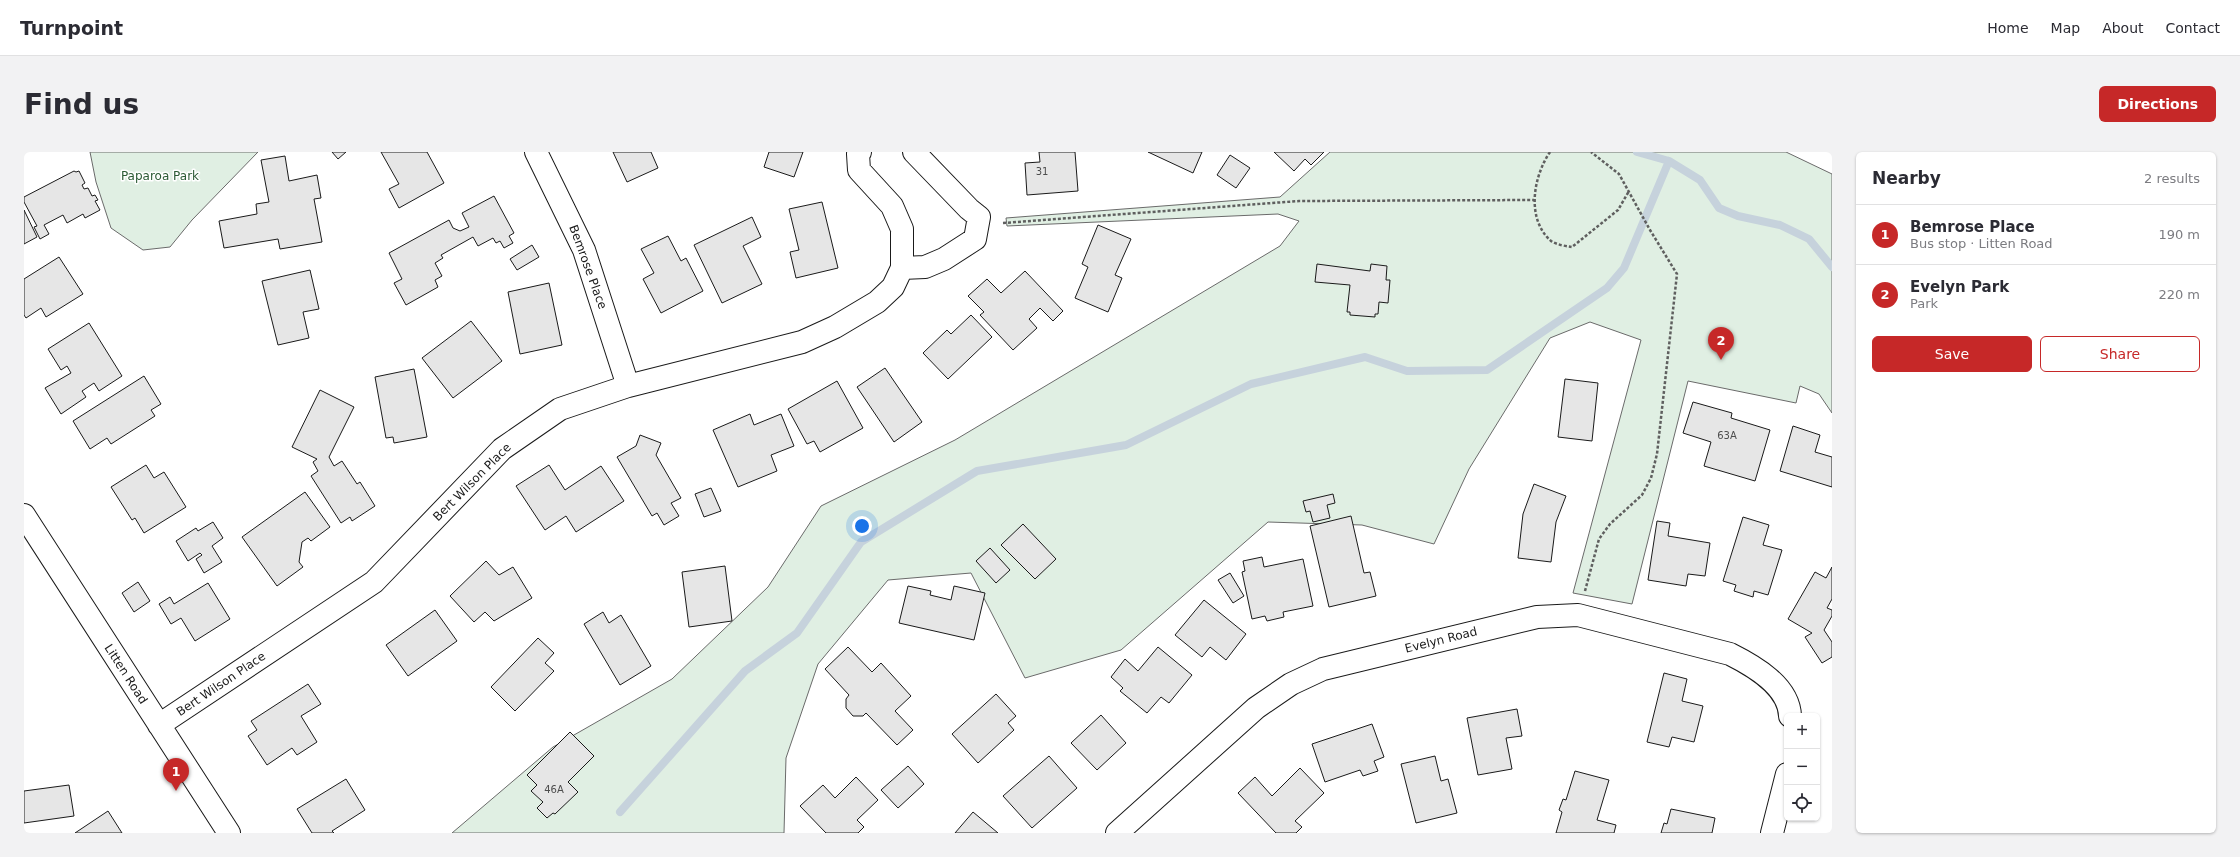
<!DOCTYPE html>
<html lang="en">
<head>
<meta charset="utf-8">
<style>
	body { margin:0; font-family:"DejaVu Sans",sans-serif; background:#f2f2f3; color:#2b2b33 }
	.controls { position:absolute; right:12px; bottom:12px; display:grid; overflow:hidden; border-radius:6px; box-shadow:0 1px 3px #0004 }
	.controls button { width:36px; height:36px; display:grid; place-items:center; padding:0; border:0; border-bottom:1px solid #e1e1e2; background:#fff; color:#2b2b33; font:20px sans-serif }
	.you { position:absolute; left:838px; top:374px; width:14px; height:14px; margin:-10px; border:3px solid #fff; border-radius:50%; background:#1a73e8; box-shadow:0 0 0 6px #1a73e833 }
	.badge { display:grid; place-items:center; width:26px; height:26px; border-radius:50%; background:#c62828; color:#fff; font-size:13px; font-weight:700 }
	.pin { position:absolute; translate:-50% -33px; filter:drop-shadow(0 1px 2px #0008) }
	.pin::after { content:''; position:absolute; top:21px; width:14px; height:12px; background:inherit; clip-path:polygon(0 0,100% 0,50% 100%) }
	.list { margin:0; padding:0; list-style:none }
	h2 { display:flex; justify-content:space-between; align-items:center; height:52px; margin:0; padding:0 16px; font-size:17px }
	h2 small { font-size:13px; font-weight:400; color:#7c7c81 }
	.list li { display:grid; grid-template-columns:26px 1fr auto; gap:12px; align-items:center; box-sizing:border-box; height:60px; padding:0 16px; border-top:1px solid #e1e1e2 }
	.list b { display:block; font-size:15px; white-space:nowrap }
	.list p { margin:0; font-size:13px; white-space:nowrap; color:#7c7c81 }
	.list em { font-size:13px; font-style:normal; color:#7c7c81 }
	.actions { display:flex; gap:8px; padding:12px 16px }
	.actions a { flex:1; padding:9px 0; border:1px solid #c62828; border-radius:6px; text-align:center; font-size:14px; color:#c62828 }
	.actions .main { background:#c62828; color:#fff }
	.icon { flex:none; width:22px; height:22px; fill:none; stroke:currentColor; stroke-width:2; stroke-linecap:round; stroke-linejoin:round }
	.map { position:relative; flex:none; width:1808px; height:681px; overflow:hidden; border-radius:6px }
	header { display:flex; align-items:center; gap:24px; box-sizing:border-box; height:56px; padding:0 20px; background:#fff; border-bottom:1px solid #e1e1e2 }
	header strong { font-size:19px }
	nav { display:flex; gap:22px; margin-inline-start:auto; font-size:14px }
	.intro { display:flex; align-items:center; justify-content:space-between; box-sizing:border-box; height:96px; padding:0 24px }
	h1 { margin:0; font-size:28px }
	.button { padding:10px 18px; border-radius:6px; background:#c62828; color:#fff; font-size:14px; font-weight:700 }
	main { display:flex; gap:24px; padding:0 24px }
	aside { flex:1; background:#fff; border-radius:6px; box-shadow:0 1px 3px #0004 }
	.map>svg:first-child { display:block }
	.green { fill:#e0efe3; stroke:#6a6a6a }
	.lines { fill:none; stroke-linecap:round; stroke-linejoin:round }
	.stream { stroke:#c6d2dc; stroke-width:8 }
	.building { fill:#e6e6e6; stroke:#1a1a1a }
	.minor-casing { stroke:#1a1a1a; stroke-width:24 }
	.path { stroke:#5f5f5f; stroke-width:2.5; stroke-dasharray:3 2; stroke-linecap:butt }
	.minor { stroke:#fff; stroke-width:22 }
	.labels { text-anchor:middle; stroke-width:3; stroke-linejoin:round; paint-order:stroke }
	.number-label { font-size:10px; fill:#4d4d4d }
	.park-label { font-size:12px; fill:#2b5a34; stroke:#fff }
	.street-label { font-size:12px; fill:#1a1a1a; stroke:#fff }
</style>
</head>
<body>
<header>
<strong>Turnpoint</strong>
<nav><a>Home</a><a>Map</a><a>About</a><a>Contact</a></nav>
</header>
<div class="intro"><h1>Find us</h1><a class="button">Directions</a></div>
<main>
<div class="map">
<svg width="1808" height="681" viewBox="0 0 1808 681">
	<rect width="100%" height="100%" fill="#fff"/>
	<!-- green -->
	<path class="green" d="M 66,0 L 234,0 L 168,68 L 146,95 L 119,98 L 87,76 L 72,30 Z
		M 1306,0 L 1762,0 L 1808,22 L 1808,261 L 1795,242 L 1776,234 L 1772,251 L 1664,229 L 1608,452 L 1549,441 L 1617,188 L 1566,170 L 1526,186 L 1445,317 L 1410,392 L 1338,373 L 1244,370 L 1097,498 L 1001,526 L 947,421 L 864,428 L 794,512 L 762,606 L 760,681 L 428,681 L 529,595 L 648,527 L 744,435 L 797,354 L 931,288 L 1256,94 L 1275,69 L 1254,62 L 983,74 L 982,66 L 1256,45 Z"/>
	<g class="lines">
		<!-- stream -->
		<path class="stream" d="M 1613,0 L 1645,9 L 1676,28 L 1695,56 L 1714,64 L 1756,73 L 1785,87 L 1808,115
			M 596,660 L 721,519 L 773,481 L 837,390 L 953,319 L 1102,293 L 1227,232 L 1341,205 L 1383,219 L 1463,218 L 1583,136 L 1600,116 L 1645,9"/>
	</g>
	<!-- building -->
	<path class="building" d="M 308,0 L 322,0 L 314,7 Z
		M 357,0 L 403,0 L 420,31 L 375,56 L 365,37 L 375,32 Z
		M 589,0 L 627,0 L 634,16 L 603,30 Z
		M 745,0 L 779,0 L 770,25 L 740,15 Z
		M 1015,0 L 1051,0 L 1054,39 L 1003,43 L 1001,11 L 1016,10 Z
		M 1124,0 L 1178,0 L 1169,21 Z
		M 1250,0 L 1300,0 L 1287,13 L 1281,7 L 1270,19 Z
		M 1206,3 L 1226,16 L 1212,36 L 1193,23 Z
		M 261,4 L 265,29 L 293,23 L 297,46 L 290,47 L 298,90 L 256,97 L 254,87 L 200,96 L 195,69 L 233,62 L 232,52 L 245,50 L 237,8 Z
		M 50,19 L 52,20 L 55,19 L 61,31 L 58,33 L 60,37 L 64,36 L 68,44 L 71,43 L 74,48 L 71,49 L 76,58 L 61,66 L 59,62 L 43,71 L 39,63 L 20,73 L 25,82 L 16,87 L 10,75 L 13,74 L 0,50 L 0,45 Z
		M 470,44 L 490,81 L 485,84 L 489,91 L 480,96 L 476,89 L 472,91 L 469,86 L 454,94 L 449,85 L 417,103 L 419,106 L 411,111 L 418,124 L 411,128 L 414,135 L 382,153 L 370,131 L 378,127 L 365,101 L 425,68 L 429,76 L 436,79 L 445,75 L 438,61 Z
		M 798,50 L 814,116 L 772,126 L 766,100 L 775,98 L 765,57 Z
		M 0,58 L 13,85 L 0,92 Z
		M 728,65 L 737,85 L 719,94 L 738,132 L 698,151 L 670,93 Z
		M 1074,73 L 1107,87 L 1091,123 L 1098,126 L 1084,160 L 1051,146 L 1064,115 L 1058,112 Z
		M 644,84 L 657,109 L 662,106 L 679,139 L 637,161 L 619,127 L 630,121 L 617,97 Z
		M 508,93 L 515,105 L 493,118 L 486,107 Z
		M 35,105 L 59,142 L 22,165 L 17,156 L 2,166 L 0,163 L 0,127 Z
		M 1293,112 L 1346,119 L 1347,112 L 1363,114 L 1362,128 L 1366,128 L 1364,151 L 1355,150 L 1354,162 L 1351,162 L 1351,165 L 1326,163 L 1326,160 L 1323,160 L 1326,133 L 1291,130 Z
		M 286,118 L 295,157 L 279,160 L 285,186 L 254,193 L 238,129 Z
		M 1001,119 L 1039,159 L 1029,169 L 1016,156 L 1005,167 L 1013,176 L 989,198 L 956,163 L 960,160 L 944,144 L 963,127 L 977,141 Z
		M 525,131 L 538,193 L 496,202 L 484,140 Z
		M 947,163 L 968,185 L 924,227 L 899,201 L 923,178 L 927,182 Z
		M 447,169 L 478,209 L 429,246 L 398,206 Z
		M 65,171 L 98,224 L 75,239 L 70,231 L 58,239 L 62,245 L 37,262 L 21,236 L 47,221 L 43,214 L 37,218 L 24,197 Z
		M 861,216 L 898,270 L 870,290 L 833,235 Z
		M 390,217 L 403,285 L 370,291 L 369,285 L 362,286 L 351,225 Z
		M 120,224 L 137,252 L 127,258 L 131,264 L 87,292 L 83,286 L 66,297 L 49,269 Z
		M 1541,227 L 1574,231 L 1568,289 L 1534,285 Z
		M 813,229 L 839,276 L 796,300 L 790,289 L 783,292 L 764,257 Z
		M 296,238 L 330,255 L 305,305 L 310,314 L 318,309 L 333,332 L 336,330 L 351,354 L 328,369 L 326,365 L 317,371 L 287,324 L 294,319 L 289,310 L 293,307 L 268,295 Z
		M 1669,250 L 1708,261 L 1707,266 L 1746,278 L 1731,329 L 1680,314 L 1687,290 L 1659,281 Z
		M 726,262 L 730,273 L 757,262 L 770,294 L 747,303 L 753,319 L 714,335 L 689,278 Z
		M 1769,274 L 1796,283 L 1791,300 L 1808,305 L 1808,335 L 1756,319 Z
		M 616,283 L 637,291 L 632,303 L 657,346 L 647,351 L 655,364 L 640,373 L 633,361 L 628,364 L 593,305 L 612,294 Z
		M 122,313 L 130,326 L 140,320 L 162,355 L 120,381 L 111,366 L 108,368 L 87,335 Z
		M 525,313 L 541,338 L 577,314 L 600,349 L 552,380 L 542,364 L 521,378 L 492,334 Z
		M 1510,332 L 1542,344 L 1532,370 L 1527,410 L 1494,406 L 1499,362 Z
		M 687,336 L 697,359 L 680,365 L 671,342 Z
		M 281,340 L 306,375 L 287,389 L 284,386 L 278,390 L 275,410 L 279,415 L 253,434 L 218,385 Z
		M 1309,342 L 1311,351 L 1303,353 L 1306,366 L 1289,370 L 1286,359 L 1282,360 L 1279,349 Z
		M 1327,364 L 1340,421 L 1346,420 L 1352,444 L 1305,455 L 1286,374 Z
		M 1719,365 L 1745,373 L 1739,393 L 1758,398 L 1744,443 L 1730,439 L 1729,445 L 1710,439 L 1712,433 L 1699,429 Z
		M 1633,369 L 1646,371 L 1644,384 L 1686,391 L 1681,424 L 1664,422 L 1662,434 L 1624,428 Z
		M 189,370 L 199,386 L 188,394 L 198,410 L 180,421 L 172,407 L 178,403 L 176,401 L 164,409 L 152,389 L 172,376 L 174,379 Z
		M 999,372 L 1032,407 L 1011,427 L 977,393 Z
		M 966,396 L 986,418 L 972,431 L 952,409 Z
		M 1238,405 L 1240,415 L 1279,407 L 1289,454 L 1259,460 L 1260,465 L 1243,469 L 1241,464 L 1228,467 L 1218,420 L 1221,419 L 1219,409 Z
		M 462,409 L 475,423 L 489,415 L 508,446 L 470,469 L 461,460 L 450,470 L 426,444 Z
		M 701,414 L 708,469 L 665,475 L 658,420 Z
		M 1808,415 L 1808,447 L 1803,456 L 1808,458 L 1808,464 L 1800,478 L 1808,490 L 1808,505 L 1798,511 L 1781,485 L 1788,481 L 1764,467 L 1791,420 L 1802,426 Z
		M 1206,421 L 1220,444 L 1209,451 L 1194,428 Z
		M 114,430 L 126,449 L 110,460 L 98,441 Z
		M 184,431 L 206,467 L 171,489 L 157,466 L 147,472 L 135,452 L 146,445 L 150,452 Z
		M 884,434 L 907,439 L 906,443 L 927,448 L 930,434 L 961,441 L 950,488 L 875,471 Z
		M 1180,448 L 1222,482 L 1202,508 L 1186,495 L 1178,505 L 1151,483 Z
		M 411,458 L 433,489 L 384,524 L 362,493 Z
		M 579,460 L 585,471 L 597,463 L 627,514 L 596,533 L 560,472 Z
		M 514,486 L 530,501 L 521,511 L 530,519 L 491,559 L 467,535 Z
		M 824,495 L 848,520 L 857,511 L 887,544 L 871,559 L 889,578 L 873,593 L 842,561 L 839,564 L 829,564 L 822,556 L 822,547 L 825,543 L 801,517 Z
		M 1134,495 L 1168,523 L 1145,551 L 1137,545 L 1123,561 L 1096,539 L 1099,536 L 1087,525 L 1101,507 L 1114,519 Z
		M 1640,521 L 1663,527 L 1658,549 L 1679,554 L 1670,590 L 1648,585 L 1645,595 L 1623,590 Z
		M 284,532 L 297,552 L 277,564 L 293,590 L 273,603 L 268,596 L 243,613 L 224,584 L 233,578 L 227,569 Z
		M 972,542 L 992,564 L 984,571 L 990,578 L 954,611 L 928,582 Z
		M 1493,557 L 1498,584 L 1482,586 L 1488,617 L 1454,623 L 1443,566 Z
		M 1077,563 L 1102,591 L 1073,618 L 1047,591 Z
		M 1348,572 L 1360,605 L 1350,609 L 1354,619 L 1339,624 L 1336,618 L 1301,630 L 1288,592 Z
		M 546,580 L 570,604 L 544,630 L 554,640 L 531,662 L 529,661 L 523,666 L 513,656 L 519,650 L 507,639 L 513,633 L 503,623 Z
		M 1025,604 L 1053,636 L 1008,676 L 979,644 Z
		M 1411,604 L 1417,629 L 1424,627 L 1433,661 L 1392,671 L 1377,612 Z
		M 884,614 L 900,632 L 874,656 L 857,638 Z
		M 1276,616 L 1300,641 L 1271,669 L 1278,675 L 1272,681 L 1252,681 L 1214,641 L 1231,625 L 1248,644 Z
		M 1551,619 L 1585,628 L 1573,668 L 1592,673 L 1590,681 L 1532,681 L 1538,660 L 1535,658 L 1539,647 L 1542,648 Z
		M 832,625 L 854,648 L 833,668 L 840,675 L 834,681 L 802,681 L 776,654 L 799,633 L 811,646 Z
		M 322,627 L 341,658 L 308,679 L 310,681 L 288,681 L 273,657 Z
		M 45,633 L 50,664 L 0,671 L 0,639 Z
		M 1647,657 L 1691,666 L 1688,681 L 1637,681 L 1640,671 L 1643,672 Z
		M 84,659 L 98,681 L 51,681 Z
		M 949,660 L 974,681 L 931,681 Z"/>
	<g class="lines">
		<defs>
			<path id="minor" d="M 512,0 L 560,98 L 604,234
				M 878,116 L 901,115 L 920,107 L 951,87 L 955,65 L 945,57 L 890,0
				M 0,363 L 205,681
				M 135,573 L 350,430 L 478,297 L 536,257 L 604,234 L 778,190 L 811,175 L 853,150 L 869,135 L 878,116 L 878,77 L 868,54 L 835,18 L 834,2 L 836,0
				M 1093,681 L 1232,556 L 1267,532 L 1299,517 L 1513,465 L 1554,463 L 1706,502 C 1730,514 1765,534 1766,564
				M 1748,681 L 1763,622"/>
		</defs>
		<!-- minor casing -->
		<use href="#minor" class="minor-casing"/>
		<!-- path -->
		<path class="path" d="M 1526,0 C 1509,25 1502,67 1527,89 C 1533,93 1542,94 1548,95 L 1594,58 L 1605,39
			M 979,71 L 1275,49 L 1510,48
			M 1561,439 L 1575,387 L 1586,372 L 1618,343 L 1627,326 L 1633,302 L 1653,122 L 1626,78 L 1595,22 L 1567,0"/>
		<!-- minor -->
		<use href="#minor" class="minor"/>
	</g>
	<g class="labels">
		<!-- number labels -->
		<g class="number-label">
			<text x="1018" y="23">31</text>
			<text x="1703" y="287">63A</text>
			<text x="530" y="641">46A</text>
		</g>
		<!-- park labels -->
		<g class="park-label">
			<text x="136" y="28">Paparoa Park</text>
		</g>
		<!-- street labels -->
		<g class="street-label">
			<text transform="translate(564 115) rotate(70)" y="4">Bemrose Place</text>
			<text transform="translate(448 330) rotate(-45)" y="4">Bert Wilson Place</text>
			<text transform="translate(1417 488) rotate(-14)" y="4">Evelyn Road</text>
			<text transform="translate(102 522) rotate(57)" y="4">Litten Road</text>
			<text transform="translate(197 532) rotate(-34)" y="4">Bert Wilson Place</text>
		</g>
	</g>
</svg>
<div class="controls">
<button>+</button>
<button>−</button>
<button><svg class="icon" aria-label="locate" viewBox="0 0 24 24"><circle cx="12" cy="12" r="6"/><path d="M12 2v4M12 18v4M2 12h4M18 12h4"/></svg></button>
</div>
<div class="you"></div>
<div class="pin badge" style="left:152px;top:639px">1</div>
<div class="pin badge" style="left:1697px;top:208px">2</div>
</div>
<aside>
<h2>Nearby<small>2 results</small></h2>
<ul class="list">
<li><span class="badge">1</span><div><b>Bemrose Place</b><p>Bus stop · Litten Road</p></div><em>190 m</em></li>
<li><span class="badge">2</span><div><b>Evelyn Park</b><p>Park</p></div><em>220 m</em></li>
</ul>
<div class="actions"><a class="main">Save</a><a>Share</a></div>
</aside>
</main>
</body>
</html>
